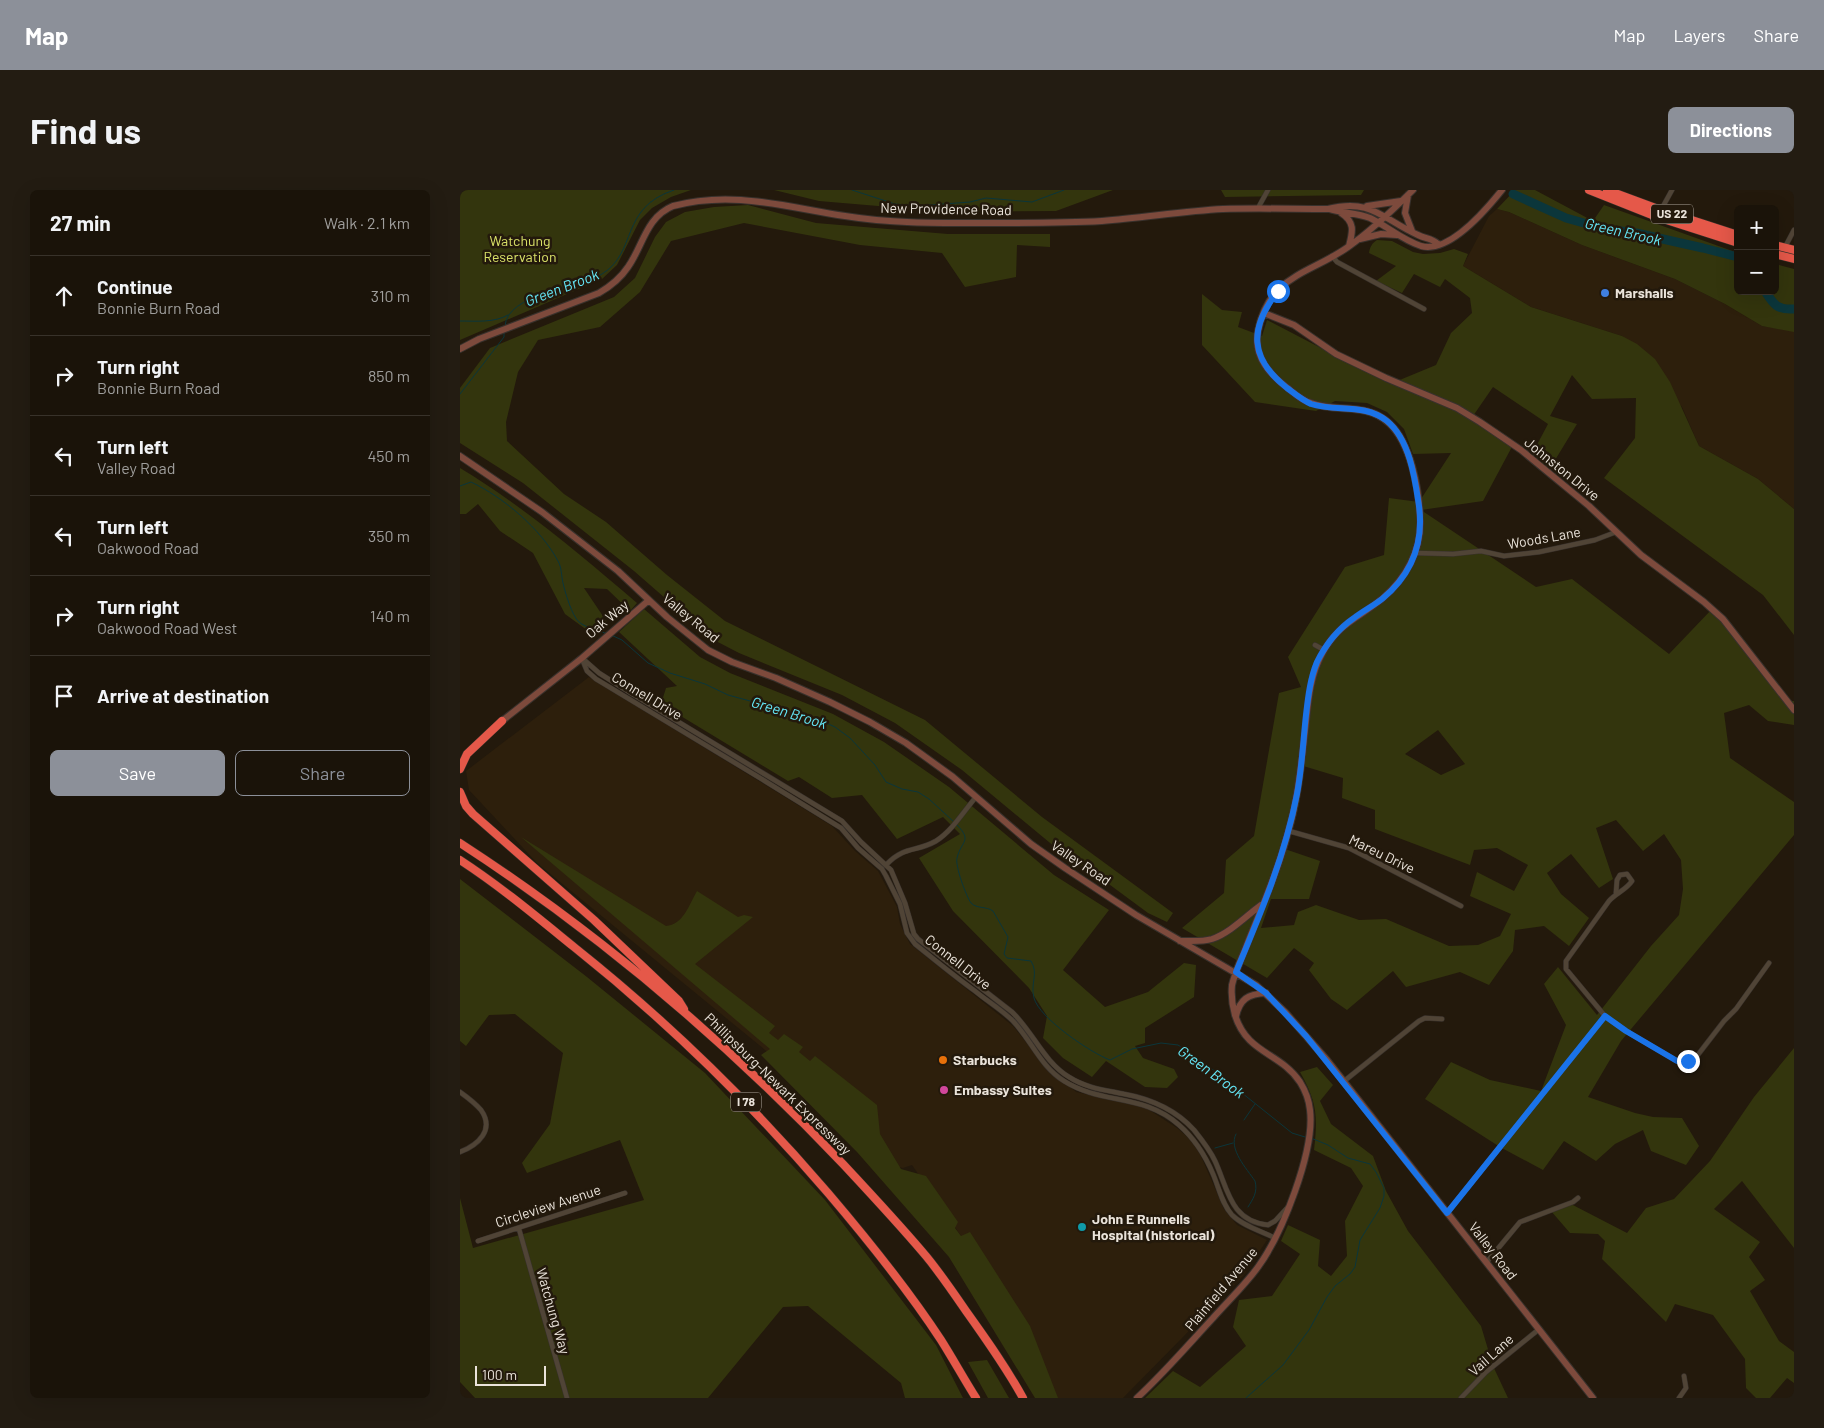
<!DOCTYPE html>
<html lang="en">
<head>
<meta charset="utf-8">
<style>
	body { margin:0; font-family:Barlow,sans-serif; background:#231c12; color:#f1f3f6 }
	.controls { position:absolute; right:15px; top:15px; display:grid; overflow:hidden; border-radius:8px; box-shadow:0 5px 20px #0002 }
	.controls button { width:45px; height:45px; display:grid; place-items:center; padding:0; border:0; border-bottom:1px solid #38322a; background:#1a1309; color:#f1f3f6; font:25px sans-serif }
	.scale { position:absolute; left:15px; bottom:12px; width:71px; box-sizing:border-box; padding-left:5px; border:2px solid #eae3da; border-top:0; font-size:14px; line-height:18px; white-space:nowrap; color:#eae3da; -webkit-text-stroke:4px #23190c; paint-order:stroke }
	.stop { position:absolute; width:15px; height:15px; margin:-11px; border:4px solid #1a73e8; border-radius:50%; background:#fff }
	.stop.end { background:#1a73e8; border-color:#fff; box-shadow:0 1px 5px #0008 }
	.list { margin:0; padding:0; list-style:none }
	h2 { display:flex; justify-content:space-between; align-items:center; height:65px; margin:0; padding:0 20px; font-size:21px }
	h2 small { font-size:16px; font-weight:400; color:#9f9e9c }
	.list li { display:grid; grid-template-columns:32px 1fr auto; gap:15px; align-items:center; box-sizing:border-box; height:80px; padding:0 20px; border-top:1px solid #38322a }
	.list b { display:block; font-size:19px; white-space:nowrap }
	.list p { margin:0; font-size:16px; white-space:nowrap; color:#9f9e9c }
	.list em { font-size:16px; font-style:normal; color:#9f9e9c }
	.actions { display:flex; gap:10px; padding:15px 20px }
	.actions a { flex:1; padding:11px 0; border:1px solid #8c9099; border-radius:8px; text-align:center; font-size:18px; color:#8c9099 }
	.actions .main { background:#8c9099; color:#fff }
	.icon { flex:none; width:28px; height:28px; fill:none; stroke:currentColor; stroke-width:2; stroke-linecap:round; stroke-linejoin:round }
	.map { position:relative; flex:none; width:1334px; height:1208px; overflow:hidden; border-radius:8px }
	header { display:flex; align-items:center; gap:30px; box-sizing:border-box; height:70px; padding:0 25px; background:#8c9099; color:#fff }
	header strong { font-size:24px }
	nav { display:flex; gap:28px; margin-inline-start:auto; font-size:18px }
	.intro { display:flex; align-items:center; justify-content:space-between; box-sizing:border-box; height:120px; padding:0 30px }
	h1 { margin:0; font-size:35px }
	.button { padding:12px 22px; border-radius:8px; background:#8c9099; color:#fff; font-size:18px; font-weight:700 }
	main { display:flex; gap:30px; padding:0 30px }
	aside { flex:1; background:#1a1309; border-radius:8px; box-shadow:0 5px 20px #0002 }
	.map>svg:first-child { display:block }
	.built { fill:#2d1f0c }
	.green { fill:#33350d; fill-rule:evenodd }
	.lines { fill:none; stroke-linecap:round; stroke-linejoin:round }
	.stream { stroke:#0b363b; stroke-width:1 }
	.river { stroke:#0b363b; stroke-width:9 }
	.street-casing { stroke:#38312c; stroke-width:5.5 }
	.secondary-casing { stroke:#38312c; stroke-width:8 }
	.highway-casing { stroke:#38312c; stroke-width:9 }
	.street { stroke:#504436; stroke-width:4.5 }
	.secondary { stroke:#7d4a3c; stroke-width:6 }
	.highway { stroke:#e55849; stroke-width:8 }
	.route { stroke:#1a73e8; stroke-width:6 }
	.shop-dot { fill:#3f7fe0; stroke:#23190c; stroke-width:2 }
	.food-dot { fill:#e8710a; stroke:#23190c; stroke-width:2 }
	.hotel-dot { fill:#d1479c; stroke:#23190c; stroke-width:2 }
	.culture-dot { fill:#0f9aa8; stroke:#23190c; stroke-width:2 }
	.labels { text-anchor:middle; stroke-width:5; stroke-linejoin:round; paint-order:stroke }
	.shield { fill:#23190c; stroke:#aea69c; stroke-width:1 }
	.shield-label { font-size:12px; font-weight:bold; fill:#eae3da }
	.street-label { font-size:14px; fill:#eae3da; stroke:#23190c }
	.park-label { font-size:14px; fill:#d9e168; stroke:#23190c }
	.poi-label { font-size:14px; font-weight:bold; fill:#eae3da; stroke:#23190c; text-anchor:start }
	.water-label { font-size:15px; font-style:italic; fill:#65e7f7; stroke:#23190c }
</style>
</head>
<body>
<header>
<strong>Map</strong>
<nav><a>Map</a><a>Layers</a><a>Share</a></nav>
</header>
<div class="intro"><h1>Find us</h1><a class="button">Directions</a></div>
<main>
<aside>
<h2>27 min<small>Walk · 2.1 km</small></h2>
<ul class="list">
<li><svg class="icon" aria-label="ahead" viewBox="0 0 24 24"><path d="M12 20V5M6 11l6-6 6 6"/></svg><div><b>Continue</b><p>Bonnie Burn Road</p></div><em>310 m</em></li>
<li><svg class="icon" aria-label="right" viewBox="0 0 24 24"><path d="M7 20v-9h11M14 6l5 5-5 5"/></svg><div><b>Turn right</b><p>Bonnie Burn Road</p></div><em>850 m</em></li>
<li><svg class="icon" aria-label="left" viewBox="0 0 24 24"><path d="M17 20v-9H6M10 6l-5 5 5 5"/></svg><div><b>Turn left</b><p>Valley Road</p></div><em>450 m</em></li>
<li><svg class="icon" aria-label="left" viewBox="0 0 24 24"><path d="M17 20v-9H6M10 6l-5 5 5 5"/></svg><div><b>Turn left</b><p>Oakwood Road</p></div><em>350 m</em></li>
<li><svg class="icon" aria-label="right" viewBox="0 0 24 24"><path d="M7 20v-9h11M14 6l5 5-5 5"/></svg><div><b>Turn right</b><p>Oakwood Road West</p></div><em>140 m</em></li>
<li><svg class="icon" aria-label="arrive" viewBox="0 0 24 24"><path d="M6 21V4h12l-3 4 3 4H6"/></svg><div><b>Arrive at destination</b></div></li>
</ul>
<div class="actions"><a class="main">Save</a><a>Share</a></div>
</aside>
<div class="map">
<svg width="1334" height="1208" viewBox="0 0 1334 1208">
	<rect width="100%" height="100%" fill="#23190c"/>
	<!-- built -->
	<path class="built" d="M 1037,19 L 1049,22 L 1122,55 L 1215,89 L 1265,114 L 1302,136 L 1327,140 L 1334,138 L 1334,319 L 1298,289 L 1239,256 L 1222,217 L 1162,146 L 1071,117 L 1003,76 L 1029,26 Z
		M 129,487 L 372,636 L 395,661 L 418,681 L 437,717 L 440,734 L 450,754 L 553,836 L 578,867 L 616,902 L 683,916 L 717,938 L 731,950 L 740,964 L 764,1019 L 777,1035 L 807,1050 L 783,1086 L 663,1208 L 593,1208 L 562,1134 L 452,975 L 443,978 L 426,974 L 338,887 L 77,673 L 9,600 L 6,581 Z"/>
	<!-- green -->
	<path class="green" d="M 0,0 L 231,0 L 211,7 L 192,18 L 180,30 L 157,75 L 142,89 L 0,150 Z
		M 314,0 L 653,0 L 596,21 L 489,22 L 359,11 Z
		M 761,0 L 904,0 L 901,5 L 765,7 Z
		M 1055,0 L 1075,0 L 1133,31 L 1144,15 L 1278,63 L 1278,101 L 1315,101 L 1315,74 L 1334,79 L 1334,142 L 1302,136 L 1265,114 L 1215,89 L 1122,55 L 1049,22 L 1037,19 Z
		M 288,15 L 356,33 L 488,44 L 590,44 L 590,57 L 557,55 L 556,87 L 505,97 L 482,63 L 400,55 L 284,33 L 211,51 L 180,102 L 140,137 L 78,150 L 58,182 L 46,232 L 47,251 L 104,304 L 146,332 L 207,385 L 265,431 L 465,530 L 582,627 L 713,723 L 707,732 L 688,723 L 642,689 L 607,667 L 502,580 L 435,533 L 382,505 L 279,463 L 252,449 L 174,381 L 63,293 L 0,253 L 0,198 L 30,158 L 154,107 L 175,88 L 195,47 L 206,32 L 225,22 L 254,17 Z
		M 917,50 L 932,51 L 953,62 L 963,64 L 980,63 L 994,59 L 1008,64 L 1003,76 L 1071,117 L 1162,146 L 1177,154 L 1195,169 L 1210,192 L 1239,256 L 1298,289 L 1334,319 L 1334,445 L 1303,405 L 1144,288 L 1175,248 L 1176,208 L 1132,209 L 1112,185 L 1090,226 L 1117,234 L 1089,280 L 1071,266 L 1088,234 L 1033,197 L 1013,226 L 1054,253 L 1023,311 L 961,320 L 1076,397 L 1112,389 L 1209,464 L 1253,418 L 1331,511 L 1334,511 L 1334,535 L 1308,531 L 1289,515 L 1264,523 L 1270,568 L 1334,612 L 1334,645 L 1161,851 L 1128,907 L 1175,923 L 1193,927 L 1222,928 L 1239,956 L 1226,975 L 1191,961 L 1183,940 L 1155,954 L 1136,971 L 1104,951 L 1083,980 L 1040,957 L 965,909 L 991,872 L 1030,890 L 1081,901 L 1106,835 L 1084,794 L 1098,777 L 1137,825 L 1191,756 L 1219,725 L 1223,699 L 1221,670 L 1204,644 L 1183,661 L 1156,630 L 1136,638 L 1153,689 L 1139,698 L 1111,664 L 1087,683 L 1101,704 L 1129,728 L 1109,756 L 1084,736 L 1055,740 L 1053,761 L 1029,795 L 1000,782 L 946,797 L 933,781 L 887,820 L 871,809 L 849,780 L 854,773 L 834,758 L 807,788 L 722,738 L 764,703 L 766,670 L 794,646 L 819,503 L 841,497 L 828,467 L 885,377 L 924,365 L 929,308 L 959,312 L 991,263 L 953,264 L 944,239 L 927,222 L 907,213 L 875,211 L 856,221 L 795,212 L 742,155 L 742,104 L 762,120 L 782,122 L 778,137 L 802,146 L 807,130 L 930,194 L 976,175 L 991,143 L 1012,123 L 1010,108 L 985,89 L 980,97 L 954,84 L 942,103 L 916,91 L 936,76 L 909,63 C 910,57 912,53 917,50 ZM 978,540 L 1005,574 L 981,585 L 945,564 ZM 840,575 L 883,588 L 882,608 L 915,620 L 915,639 L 1010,675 L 1014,660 L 1037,658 L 1068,675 L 1054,701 L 1017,682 L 1010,706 L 1051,724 L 1040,746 L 1018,755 L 989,756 L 926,729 L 899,730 L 856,715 L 838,722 L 834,735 L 801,738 L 811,709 L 849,709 L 860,671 L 822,658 L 826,645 Z
		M 0,278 C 63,316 121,365 177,413 L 170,421 L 147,399 L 124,398 L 149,435 L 135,446 L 105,424 L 73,363 L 40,341 L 18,314 L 6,324 L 0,324 Z
		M 184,419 L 240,467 L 270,483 L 373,524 L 424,552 L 489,597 L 594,685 L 649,720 L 603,780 L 645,817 L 688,802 L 724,773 L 736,775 L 734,807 L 685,838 L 685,853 L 675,856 L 683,868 L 714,879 L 718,887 L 707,898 L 685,897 L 646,871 L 632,887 L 603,868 L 583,848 L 587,826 L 569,798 L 493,721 L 459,668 L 500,644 L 483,627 L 437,649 L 402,605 L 372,608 L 339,587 L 328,591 L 201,514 L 206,498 L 217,496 L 159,442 Z
		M 61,647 L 206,736 C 223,735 229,715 237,701 L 278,727 L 284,725 L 293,727 L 235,774 L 315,836 L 309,843 L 318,850 L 324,844 L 343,857 L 339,862 L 350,871 L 355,866 L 417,915 L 420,944 L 441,979 L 466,986 L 498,1032 L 495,1038 L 501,1046 L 510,1042 L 570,1136 L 598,1208 L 575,1208 L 489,1067 L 397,962 L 301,865 L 310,859 Z
		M 0,689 L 127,787 L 245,883 L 365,1010 L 476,1155 L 503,1208 L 445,1208 L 441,1193 L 348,1116 L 323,1117 L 248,1208 L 15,1208 L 0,1192 L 0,1008 L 13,1058 L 184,1010 L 160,950 L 67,983 L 62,973 L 90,934 L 103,863 L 55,824 L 29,825 L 6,856 L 0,851 Z
		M 1334,858 L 1334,1058 L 1282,991 L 1254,1019 L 1300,1052 L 1289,1067 L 1305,1090 L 1290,1101 L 1319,1151 L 1334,1162 L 1334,1193 L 1327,1188 L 1310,1208 L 1296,1208 L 1286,1198 L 1285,1169 L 1253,1125 L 1215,1114 L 1206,1132 L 1142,1069 L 1145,1051 L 1138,1044 L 1110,1043 L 1091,1021 L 1109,1013 L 1167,1043 L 1186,1018 L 1214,1009 L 1250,971 L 1294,907 Z
		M 857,877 L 873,895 L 860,911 L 871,934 L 913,966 L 926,1001 L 948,1041 L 1021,1136 L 1033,1176 L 1048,1208 L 685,1208 L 713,1181 L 740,1197 L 786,1156 L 773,1137 L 779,1110 L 812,1106 L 840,1064 L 821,1051 L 828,1035 L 860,1050 L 858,1076 L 871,1086 L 887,1066 L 885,1031 L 903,996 L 891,978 L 854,960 C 858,926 857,912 840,882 Z
		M 527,1170 L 549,1208 L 528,1208 L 508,1172 Z"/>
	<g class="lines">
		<!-- stream -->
		<path class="stream" d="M 392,0 L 435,14 L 457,16 L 510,12 L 526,8 L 572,12 L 604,0
			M 0,131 C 16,131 34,133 48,125
			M 45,136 C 47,103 118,99 142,84 C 178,62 159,18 214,0
			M 0,204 L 44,147 L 44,143
			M 0,296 L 11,292 C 43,307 81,339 98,371 C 102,378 101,385 103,393 C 105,402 112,426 119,432 C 126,438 139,440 147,444
			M 151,445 L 162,450 L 188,473 L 210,483 L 245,494 L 268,505 L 360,530 L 375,537 L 390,548 L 415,575 L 426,592 L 442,599 L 458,602 L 469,609 L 494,632
			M 497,635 C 513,651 501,651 497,668 C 495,676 506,706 511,713 C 517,719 526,716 533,721 L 548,747 L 544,764 L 547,768 L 571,771 C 579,784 570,793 574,808 C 579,828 631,863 650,870 L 672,859 L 701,853 L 718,855 L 737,867 L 832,943 L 845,947
			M 784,930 L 795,914
			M 776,944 C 768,959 787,979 795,991 C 798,1002 793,1009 788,1017
			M 755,958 L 773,953
			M 786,1208 L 823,1175 L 849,1140 L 867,1107 L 875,1096 L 890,1084 L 895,1077 L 900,1050 L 920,1018 L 924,1006 L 924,998 L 916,982 L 910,974 L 888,968 L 868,955 L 851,948"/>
		<!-- river -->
		<path class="river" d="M 1053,4 L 1106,28 L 1145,39 L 1176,43 L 1243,58 L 1278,67
			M 1305,101 C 1314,115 1317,120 1334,119"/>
		<defs>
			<path id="street" d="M 798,18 L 808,0
				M 1201,20 L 1212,0
				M 1325,57 L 1334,40
				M 872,66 L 877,72 L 964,119
				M 956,363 L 993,364 L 1021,361 L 1044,366 L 1079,362 L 1135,350 L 1156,342
				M 855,455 L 864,460
				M 122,468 L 139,483 L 169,502 L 382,631 L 401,652 L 431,680 L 445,713 L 454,744 L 458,749 L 552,822 C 573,842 584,872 609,887 C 626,898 645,900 664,904 C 691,909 715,919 734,940 C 742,950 750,960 755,971 C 768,999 770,1031 808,1035 L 815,1031 L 827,1018
				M 122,469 L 127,481 L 136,489 L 300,588 L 381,638 L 398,658 L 422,679 L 426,686 L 440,714 L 447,743 L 455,754 C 475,770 494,786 515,801 C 527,811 542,820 553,831 C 571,850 581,877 604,891 C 642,915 683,903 719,935 C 735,949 745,965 753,984 C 759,998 762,1014 772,1025 C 783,1036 801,1041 815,1048
				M 829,641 L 889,658 L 1001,716
				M 427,674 C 444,656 457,662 476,651 C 492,641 504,621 516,607
				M 1156,703 L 1157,690 L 1160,685 L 1167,684 L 1172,691 C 1166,700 1156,703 1149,711 L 1106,771 L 1106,779 L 1145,826 L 1166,841 L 1217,871 L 1224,872 L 1231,870 L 1237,866 L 1264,831 L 1276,819 L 1309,773
				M 883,892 L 959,831 L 965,828 L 982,829
				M 0,902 C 7,907 15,913 21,920 C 35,940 18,955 0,962
				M 987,1023 L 1145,826
				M 59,1039 L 107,1208
				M 18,1051 L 165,1003
				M 1026,1073 L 1060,1032 L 1113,1012 L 1118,1008
				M 1001,1208 L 1026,1182 L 1078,1140
				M 1219,1208 L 1226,1198 L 1224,1186"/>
			<path id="secondary" d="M 948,5 L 945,23 L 952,41
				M 907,16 L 941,11
				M 869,19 C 882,23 897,23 910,28 C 927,36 942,50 961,56 C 989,64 1026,20 1042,0
				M 881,23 C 895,32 893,41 889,56
				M 900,49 L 921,44 L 937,45
				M 804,123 L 834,135 L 876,164 L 926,188 L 997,218 L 1020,232 L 1061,260 L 1129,316 L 1181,365 L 1244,412 L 1263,429 L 1334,520
				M 0,159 L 19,149 L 139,103 C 151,96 160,89 168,77 C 183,56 186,27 213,16 C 273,0 325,17 385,26 C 434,34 484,33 533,33 C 570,33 606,33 642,31 C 683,28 723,21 763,19 C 798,18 833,19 868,19 C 912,8 922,29 958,45 C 966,49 972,48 978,54
				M 0,266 L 82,322 L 158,381 L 207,427 L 248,460 L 272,472 L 316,488 L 370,512 L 410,532 L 446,553 L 493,587 L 571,654 L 605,678 L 676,725 L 796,795 L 825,822 L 867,870 L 1133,1208
				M 42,531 L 122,468 L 189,410
				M 720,751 C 730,751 742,752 752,749 C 770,743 786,726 801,715
				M 776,826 C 780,809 788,804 806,803
				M 677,1208 C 704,1183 728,1155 753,1128 C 768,1111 785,1095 798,1077 C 822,1044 855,961 850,920 C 849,910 845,900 840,892 C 820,862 787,864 775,825 C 772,815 771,806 772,795 C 775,782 781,770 786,757 C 801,719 818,681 828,642 C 838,609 841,575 845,541 C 848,514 849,487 863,462 C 879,433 899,428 923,408 C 946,388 962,360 960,328 C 959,300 951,253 929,233 C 907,212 877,223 851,213 C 843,211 836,205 830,200 C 810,185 793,167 798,141 C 809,85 850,84 888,57 C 911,41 933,20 953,0"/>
			<path id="highway" d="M 1129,0 L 1197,27 L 1278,53
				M 1147,0 L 1201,20 L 1278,45
				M 1315,55 L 1334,60
				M 1315,64 L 1334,69
				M 0,579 L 7,564 L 42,531
				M 0,602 L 6,616 L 13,624 L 134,730 L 219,811 L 224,819
				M 0,653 C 140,744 268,853 383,974 C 411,1004 439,1034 466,1066 C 480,1083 493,1102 506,1121 C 526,1149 546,1177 563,1208
				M 0,670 C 40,696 77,727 114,757 C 207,831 291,913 368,1003 C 408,1050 447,1098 481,1150 C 493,1169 504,1189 516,1208"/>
		</defs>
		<!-- street casing -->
		<use href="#street" class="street-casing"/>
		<!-- secondary casing -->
		<use href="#secondary" class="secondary-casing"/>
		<!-- highway casing -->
		<use href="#highway" class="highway-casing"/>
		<!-- street -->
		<use href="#street" class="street"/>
		<!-- secondary -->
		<use href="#secondary" class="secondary"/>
		<!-- highway -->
		<use href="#highway" class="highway"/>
	</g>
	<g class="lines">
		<!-- route -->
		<path class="route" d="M 818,101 C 789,138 789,168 827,198 C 835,204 842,210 851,214 C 877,222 904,213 927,231 C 950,250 955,289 959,316 C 964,354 951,385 922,409 C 913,416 903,421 894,428 C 878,439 866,454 857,472 C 850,489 848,508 846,525 C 843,552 842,578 837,604 C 825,666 800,725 776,782 L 806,803 L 846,846 L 987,1023 L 1145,826 L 1166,841 L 1217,871 L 1228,871"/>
	</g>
	<!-- markers -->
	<circle class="shop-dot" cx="1145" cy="103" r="5"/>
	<circle class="food-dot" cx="483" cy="870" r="5"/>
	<circle class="hotel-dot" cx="484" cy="900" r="5"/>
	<circle class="culture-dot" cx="622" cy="1037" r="5"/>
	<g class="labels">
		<!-- shield labels -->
		<g class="shield">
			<rect x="1191" y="14.5" width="42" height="19" rx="4"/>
			<rect x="271" y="902.5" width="30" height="19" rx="4"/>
		</g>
		<g class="shield-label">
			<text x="1212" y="28">US 22</text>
			<text x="286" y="916">I 78</text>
		</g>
		<!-- street labels -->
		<g class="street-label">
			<text transform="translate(486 19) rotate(1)" y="5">New Providence Road</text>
			<text transform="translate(1102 279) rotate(39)" y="5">Johnston Drive</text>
			<text transform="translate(1084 348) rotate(-10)" y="5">Woods Lane</text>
			<text transform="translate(231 428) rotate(39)" y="5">Valley Road</text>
			<text transform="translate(147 429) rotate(-40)" y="5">Oak Way</text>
			<text transform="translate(187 506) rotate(31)" y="5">Connell Drive</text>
			<text transform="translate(922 664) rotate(26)" y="5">Mareu Drive</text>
			<text transform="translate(621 673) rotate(34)" y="5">Valley Road</text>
			<text transform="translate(498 772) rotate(38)" y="5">Connell Drive</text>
			<text transform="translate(318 894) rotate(44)" y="5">Phillipsburg-Newark Expressway</text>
			<text transform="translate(88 1016) rotate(-18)" y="5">Circleview Avenue</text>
			<text transform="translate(1033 1061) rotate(52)" y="5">Valley Road</text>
			<text transform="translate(761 1099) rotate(-50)" y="5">Plainfield Avenue</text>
			<text transform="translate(93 1121) rotate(74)" y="5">Watchung Way</text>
			<text transform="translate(1031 1165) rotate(-42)" y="5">Vail Lane</text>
		</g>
		<!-- park labels -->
		<g class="park-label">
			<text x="60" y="56">Watchung<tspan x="60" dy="16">Reservation</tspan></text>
		</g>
		<!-- poi labels -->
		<g class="poi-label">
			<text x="1155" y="108">Marshalls</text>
			<text x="493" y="875">Starbucks</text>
			<text x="494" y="905">Embassy Suites</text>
			<text x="632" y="1034">John E Runnells<tspan x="632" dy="16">Hospital (historical)</tspan></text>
		</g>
		<!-- water labels -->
		<g class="water-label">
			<text transform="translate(1163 42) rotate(13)" y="5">Green Brook</text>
			<text transform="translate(102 98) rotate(-21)" y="5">Green Brook</text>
			<text transform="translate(329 523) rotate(17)" y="5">Green Brook</text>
			<text transform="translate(751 882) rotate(36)" y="5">Green Brook</text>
		</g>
	</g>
</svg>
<div class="controls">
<button>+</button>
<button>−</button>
</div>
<div class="scale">100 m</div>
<div class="stop" style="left:818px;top:101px"></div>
<div class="stop end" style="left:1228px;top:871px"></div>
</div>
</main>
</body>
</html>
